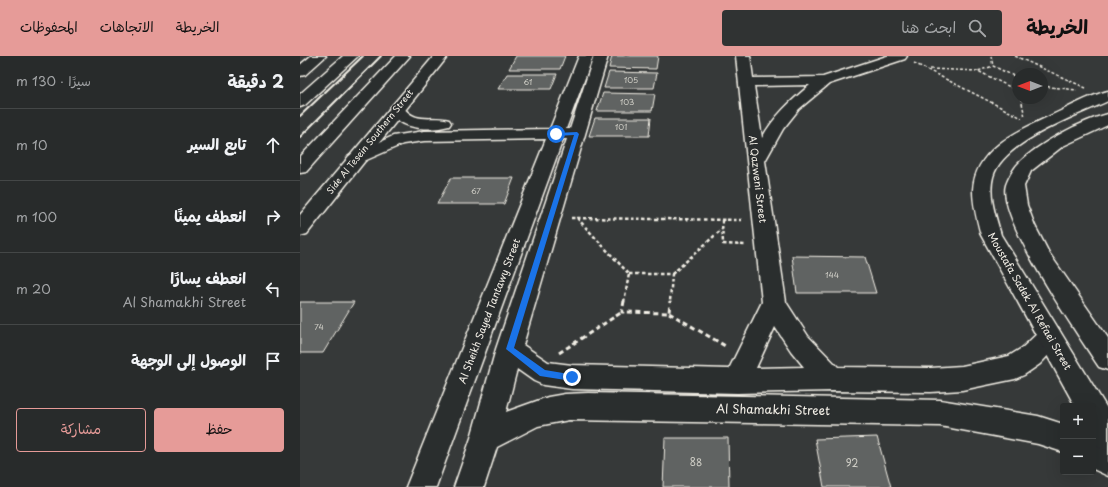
<!DOCTYPE html>
<html lang="ar">
<head>
<meta charset="utf-8">
<style>
	body { margin:0; font-family:"Playpen Sans","Playpen Sans Arabic",sans-serif; background:#303333; color:#f1f3f6; direction:rtl }
	.controls { position:absolute; right:12px; bottom:12px; display:grid; overflow:hidden; border-radius:4px; box-shadow:0 4px 16px #0002 }
	.controls button { width:36px; height:36px; display:grid; place-items:center; padding:0; border:0; border-bottom:1px solid #444747; background:#282b2b; color:#f1f3f6; font:20px sans-serif }
	.compass { position:absolute; left:712px; top:12px; width:36px; height:36px; border-radius:50%; background:#282b2b; box-shadow:0 4px 16px #0002; rotate:270deg }
	.stop { position:absolute; width:12px; height:12px; margin:-9px; border:3px solid #1a73e8; border-radius:50%; background:#fff }
	.stop.end { background:#1a73e8; border-color:#fff; box-shadow:0 1px 4px #0008 }
	.list { margin:0; padding:0; list-style:none }
	h2 { display:flex; justify-content:space-between; align-items:center; height:52px; margin:0; padding:0 16px; font-size:17px }
	h2 small { font-size:13px; font-weight:400; color:#a5a7a9 }
	.list li { display:grid; grid-template-columns:26px 1fr auto; gap:12px; align-items:center; box-sizing:border-box; height:72px; padding:0 16px; border-top:1px solid #444747 }
	.list b { display:block; font-size:15px; white-space:nowrap }
	.list p { margin:0; font-size:13px; white-space:nowrap; color:#a5a7a9 }
	.list em { font-size:13px; font-style:normal; color:#a5a7a9 }
	.actions { display:flex; gap:8px; padding:12px 16px }
	.actions a { flex:1; padding:9px 0; border:1px solid #e69b98; border-radius:4px; text-align:center; font-size:14px; color:#e69b98 }
	.actions .main { background:#e69b98; color:#111 }
	.icon { flex:none; width:22px; height:22px; fill:none; stroke:currentColor; stroke-width:2; stroke-linecap:round; stroke-linejoin:round }
	.map { position:relative; flex:none; width:808px; height:431px; overflow:hidden; direction:ltr }
	header { display:flex; align-items:center; gap:24px; box-sizing:border-box; height:56px; padding:0 20px; background:#e69b98; color:#111 }
	header strong { font-size:19px }
	nav { display:flex; gap:22px; margin-inline-start:auto; font-size:14px }
	.search { width:280px; height:36px; background:#303333; display:flex; align-items:center; gap:10px; box-sizing:border-box; padding:0 14px; border-radius:4px; color:#a5a7a9; font-size:15px }
	main { display:flex }
	aside { flex:1; background:#282b2b }
	.map>svg:first-child { display:block }
	.building { fill:#616362; stroke:#f4f1e8 }
	.lines { fill:none; stroke-linecap:round; stroke-linejoin:round }
	.street-casing { stroke:#f4f1e8; stroke-width:3 }
	.secondary-casing { stroke:#f4f1e8; stroke-width:3 }
	.highway-casing { stroke:#f4f1e8; stroke-width:3 }
	.path-far2 { stroke:#f4f1e8; stroke-width:1.5; stroke-dasharray:3 2; stroke-linecap:butt }
	.path-far1 { stroke:#f4f1e8; stroke-width:2.5; stroke-dasharray:3.5 2.5; stroke-linecap:butt }
	.path { stroke:#f4f1e8; stroke-width:3; stroke-dasharray:5 3.5; stroke-linecap:butt }
	.street { fill:#2a2d2e; fill-rule:evenodd }
	.secondary { fill:#2a2d2e; fill-rule:evenodd }
	.highway { fill:#2a2d2e; fill-rule:evenodd }
	.rail { stroke:#f4f1e8; stroke-width:2 }
	.route { fill:#1a73e8 }
	.labels { text-anchor:middle; stroke-width:3; stroke-linejoin:round; paint-order:stroke }
	.number-label { font-size:8px; fill:#cfcec6 }
	.far-street-label { font-size:9px; fill:#f4f1e8; stroke:#2a2d2e }
	.street-label { font-size:10px; fill:#f4f1e8; stroke:#2a2d2e }
	.near-number-label { font-size:10px; fill:#cfcec6 }
	.near-street-label { font-size:12px; fill:#f4f1e8; stroke:#2a2d2e }
</style>
</head>
<body>
<header>
<strong>الخريطة</strong>
<div class="search"><svg class="icon" aria-label="search" viewBox="0 0 24 24"><circle cx="10" cy="10" r="6"/><path d="M15 15l6 6"/></svg>ابحث هنا</div>
<nav><a>الخريطة</a><a>الاتجاهات</a><a>المحفوظات</a></nav>
</header>
<main>
<div class="map">
<svg width="808" height="431" viewBox="0 0 808 431">
	<rect width="100%" height="100%" fill="#363939"/>
	<filter id="ink" filterUnits="userSpaceOnUse"><feTurbulence type="fractalNoise" baseFrequency=".025" numOctaves="2"/><feDisplacementMap in="SourceGraphic" scale="8" xChannelSelector="R" yChannelSelector="G"/><feConvolveMatrix kernelMatrix="1 2 1 2 8 2 1 2 1" color-interpolation-filters="sRGB"/></filter>
	<g filter="url(#ink)">
		<!-- building -->
		<path class="building" d="M 216,0 L 265,0 L 260,13 L 209,13 Z
			M 312,0 L 358,0 L 356,13 L 309,12 Z
			M 309,16 L 357,17 L 354,32 L 304,32 Z
			M 207,18 L 257,18 L 251,33 L 198,33 Z
			M 303,37 L 355,38 L 352,55 L 297,55 Z
			M 295,62 L 351,62 L 349,80 L 289,80 Z
			M 151,122 L 214,122 L 204,148 L 137,148 Z
			M 492,200 L 565,201 L 576,237 L 497,237 Z
			M 0,246 L 54,246 L 23,297 L 0,297 Z
			M 577,381 L 591,431 L 524,431 L 515,383 Z
			M 365,382 L 428,382 L 429,431 L 363,431 Z"/>
		<g class="lines">
			<defs>
				<path id="street" d="M 279,0 L 293,0 L 266,73 L 270,73 L 294,0 L 308,0 L 223,289 L 248,306 L 272,309 L 429,313 L 462,246 L 436,0 L 450,0 L 453,22 L 523,21 L 587,0 L 607,0 L 605,3 L 529,28 L 499,53 L 483,73 L 465,105 L 486,246 L 508,280 L 538,311 L 631,312 L 662,310 L 709,300 L 722,292 L 741,274 L 750,270 L 759,274 L 762,281 L 759,288 L 740,308 L 724,319 L 715,323 L 662,334 L 631,336 L 533,335 L 437,337 L 272,333 L 243,329 L 234,325 L 217,313 L 206,356 L 248,341 L 265,338 L 288,337 L 640,344 L 738,360 L 763,368 L 763,396 L 738,388 L 640,370 L 269,364 L 238,370 L 197,391 L 184,431 L 154,431 L 171,382 L 196,293 L 267,83 L 263,83 L 136,431 L 106,431 L 246,83 L 124,85 L 103,88 L 55,109 L 49,108 L 46,104 L 49,100 L 93,80 L 124,75 L 250,73 ZM 510,29 C 491,45 474,60 462,82 L 454,30 ZM 475,271 L 491,295 L 504,311 L 456,312 Z
					M 97,48 L 102,50 C 116,69 130,59 149,64 L 151,67 L 149,70 C 134,74 112,74 99,65 C 94,62 92,58 89,53 L 92,50 Z
					M 793,382 L 808,389 L 808,420 L 793,413 Z"/>
				<path id="secondary" d="M 11,0 L 26,0 L 5,19 L 0,20 L 0,9 Z
					M 134,0 L 148,0 L 7,178 L 0,180 L 0,159 Z
					M 808,35 L 808,45 C 776,60 702,86 693,121 C 688,140 696,161 701,179 L 808,354 L 808,395 L 798,391 L 793,382 L 793,350 L 775,350 L 681,179 C 677,164 673,149 673,134 C 675,93 718,75 750,60 C 768,52 788,40 808,35 Z
					M 808,58 L 808,69 L 763,90 L 731,115 L 724,130 L 727,149 L 735,170 L 749,197 L 808,282 L 808,314 L 799,311 C 779,280 696,161 706,129 C 708,123 714,112 718,108 C 737,88 781,65 808,58 Z"/>
				<path id="highway" d="M 43,0 L 58,0 L 5,49 L 0,51 L 0,38 Z
					M 96,0 L 110,0 L 6,116 L 0,117 L 0,101 Z"/>
			</defs>
			<!-- street casing -->
			<use href="#street" class="street-casing"/>
			<!-- secondary casing -->
			<use href="#secondary" class="secondary-casing"/>
			<!-- highway casing -->
			<use href="#highway" class="highway-casing"/>
			<!-- path-far2 -->
			<path class="path-far2" d="M 691,0 L 693,10
				M 715,0 L 786,32
				M 614,7 L 722,62
				M 630,13 L 678,15
				M 718,22 L 693,10 L 678,15 L 718,35
				M 742,30 L 777,34
				M 721,42 L 725,61"/>
			<!-- path-far1 -->
			<path class="path-far1" d="M 271,162 L 442,164
				M 277,162 L 329,218
				M 422,164 L 423,188 L 446,189
				M 329,218 L 372,218 L 370,246
				M 372,218 L 422,173
				M 324,246 L 329,218"/>
			<!-- path -->
			<path class="path" d="M 324,245 L 322,256 L 369,257 L 370,245
				M 369,257 L 427,291
				M 259,297 L 322,256"/>
			<!-- street -->
			<use href="#street" class="street"/>
			<!-- secondary -->
			<use href="#secondary" class="secondary"/>
			<!-- highway -->
			<use href="#highway" class="highway"/>
			<!-- rail -->
			<path class="rail" d="M 0,60 L 63,0
				M 0,81 L 81,0"/>
		</g>
	</g>
	<!-- route -->
	<path class="route" d="M 277,76 L 279,78 L 214,292 L 245,314 L 275,319 L 276,321 L 272,325 L 240,320 L 206,293 L 274,79 L 256,80 L 254,78 L 256,77 Z"/>
	<g class="labels">
		<!-- number labels -->
		<g class="number-label">
			<text x="331" y="27">105</text>
			<text x="228" y="29">61</text>
			<text x="327" y="49">103</text>
			<text x="321" y="74">101</text>
			<text x="176" y="138">67</text>
			<text x="532" y="222">144</text>
			<text x="19" y="274">74</text>
		</g>
		<!-- far-street labels -->
		<g class="far-street-label">
			<text transform="translate(70 86) rotate(-51)" y="3">Side Al Tesein Southern Street</text>
		</g>
		<!-- street labels -->
		<g class="street-label">
			<text transform="translate(458 123) rotate(83)" y="4">Al Qazweni Street</text>
			<text transform="translate(730 245) rotate(60)" y="4">Moustafa Sadek Al Refaei Street</text>
			<text transform="translate(189 255) rotate(-69)" y="4">Al Sheikh Sayed Tantawy Street</text>
		</g>
		<!-- near-number labels -->
		<g class="near-number-label">
			<text x="396" y="410">88</text>
			<text x="552" y="411">92</text>
		</g>
		<!-- near-street labels -->
		<g class="near-street-label">
			<text transform="translate(473 354) rotate(1)" y="4">Al Shamakhi Street</text>
		</g>
	</g>
</svg>
<div class="controls">
<button>+</button>
<button>−</button>
</div>
<svg class="compass" viewBox="-18 -18 36 36"><path d="M0-13l5 13h-10z" fill="#e53935"/><path d="M0 13l5-13h-10z" fill="#a5a7a9"/></svg>
<div class="stop" style="left:256px;top:78px"></div>
<div class="stop end" style="left:272px;top:321px"></div>
</div>
<aside>
<h2>2 دقيقة<small>سيرًا · 130 m</small></h2>
<ul class="list">
<li><svg class="icon" aria-label="ahead" viewBox="0 0 24 24"><path d="M12 20V5M6 11l6-6 6 6"/></svg><div><b>تابع السير</b></div><em>10 m</em></li>
<li><svg class="icon" aria-label="right" viewBox="0 0 24 24"><path d="M7 20v-9h11M14 6l5 5-5 5"/></svg><div><b>انعطف يمينًا</b></div><em>100 m</em></li>
<li><svg class="icon" aria-label="left" viewBox="0 0 24 24"><path d="M17 20v-9H6M10 6l-5 5 5 5"/></svg><div><b>انعطف يسارًا</b><p>Al Shamakhi Street</p></div><em>20 m</em></li>
<li><svg class="icon" aria-label="arrive" viewBox="0 0 24 24"><path d="M6 21V4h12l-3 4 3 4H6"/></svg><div><b>الوصول إلى الوجهة</b></div></li>
</ul>
<div class="actions"><a class="main">حفظ</a><a>مشاركة</a></div>
</aside>
</main>
</body>
</html>
